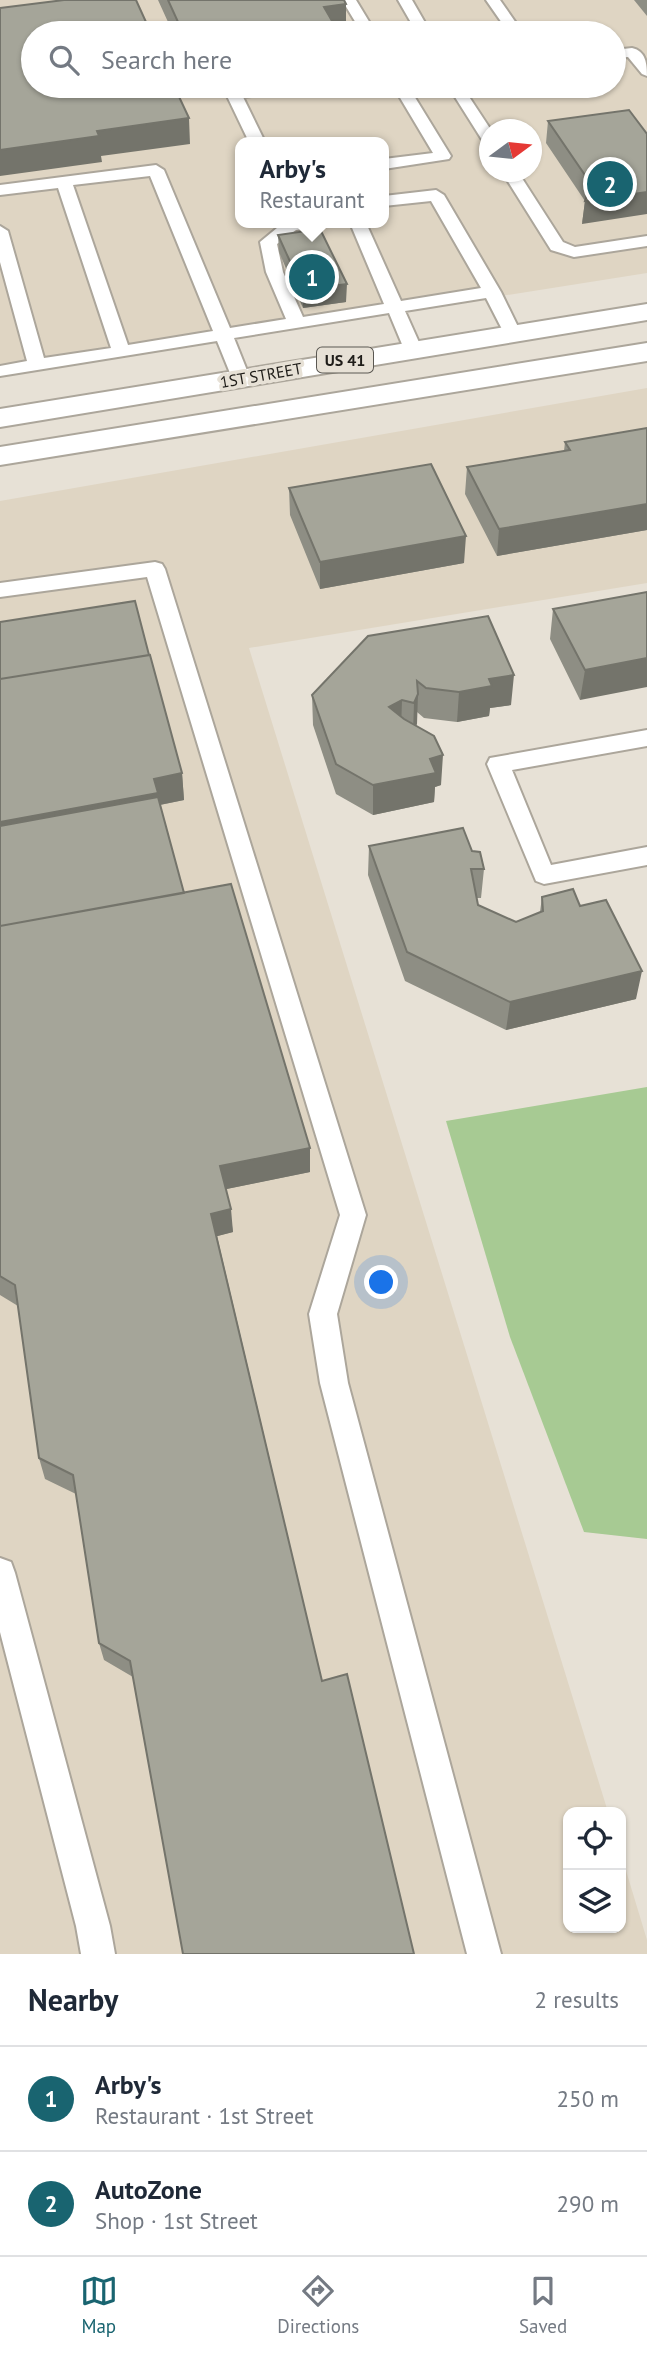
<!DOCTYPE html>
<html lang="en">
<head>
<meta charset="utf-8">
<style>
	body { margin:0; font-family:"PT Sans",sans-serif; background:#f6f6f7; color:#1f2937 }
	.controls { position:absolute; right:21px; bottom:21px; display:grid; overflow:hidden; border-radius:14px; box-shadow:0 2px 5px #0004 }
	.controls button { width:63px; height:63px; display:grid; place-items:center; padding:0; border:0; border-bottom:2px solid #e0e1e3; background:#fff; color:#1f2937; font:35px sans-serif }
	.compass { position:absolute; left:479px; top:119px; width:63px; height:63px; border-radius:50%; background:#fff; box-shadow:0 2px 5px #0004; rotate:75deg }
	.you { position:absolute; left:382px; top:1283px; width:24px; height:24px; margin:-18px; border:5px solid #fff; border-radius:50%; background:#1a73e8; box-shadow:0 0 0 10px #1a73e833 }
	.badge { display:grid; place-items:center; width:46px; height:46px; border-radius:50%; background:#196470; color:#fff; font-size:23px; font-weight:700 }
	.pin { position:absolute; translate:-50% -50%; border:4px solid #fff; box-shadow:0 2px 7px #0006 }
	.popup { position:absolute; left:235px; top:137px; width:154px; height:91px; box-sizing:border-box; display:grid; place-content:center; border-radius:14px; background:#fff; filter:drop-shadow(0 2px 5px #0005); font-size:23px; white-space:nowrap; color:#747a83 }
	.popup b { font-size:26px; color:#1f2937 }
	.popup::after { content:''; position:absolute; left:50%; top:100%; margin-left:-14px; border:14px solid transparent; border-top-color:#fff }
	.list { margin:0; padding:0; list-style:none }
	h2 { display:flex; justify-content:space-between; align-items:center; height:91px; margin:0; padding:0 28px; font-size:30px }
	h2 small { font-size:23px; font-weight:400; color:#747a83 }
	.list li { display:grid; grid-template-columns:46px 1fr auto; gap:21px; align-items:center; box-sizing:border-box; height:105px; padding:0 28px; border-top:2px solid #e0e1e3 }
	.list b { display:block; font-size:26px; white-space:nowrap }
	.list p { margin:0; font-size:23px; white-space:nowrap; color:#747a83 }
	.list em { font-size:23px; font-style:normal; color:#747a83 }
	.icon { flex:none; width:38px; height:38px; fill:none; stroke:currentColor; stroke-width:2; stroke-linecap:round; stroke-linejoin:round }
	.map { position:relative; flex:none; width:647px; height:1954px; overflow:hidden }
	.search { position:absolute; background:#fff; box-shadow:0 2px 5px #0004; left:21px; right:21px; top:21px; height:77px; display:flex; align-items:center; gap:18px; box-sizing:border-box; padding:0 24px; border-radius:38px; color:#747a83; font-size:26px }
	.sheet { height:301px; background:#fff }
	nav { display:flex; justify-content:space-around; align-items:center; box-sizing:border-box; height:98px; border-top:2px solid #e0e1e3; background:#fff; font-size:19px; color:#747a83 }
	nav a { display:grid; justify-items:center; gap:4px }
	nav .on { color:#196470 }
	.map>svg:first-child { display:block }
	.built { fill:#dfd5c3; fill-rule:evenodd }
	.water { fill:#a7ca93 }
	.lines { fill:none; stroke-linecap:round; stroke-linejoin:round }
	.lane-casing { stroke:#aca69b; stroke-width:4 }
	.primary-casing { stroke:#aca69b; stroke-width:4 }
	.lane { fill:#fff; fill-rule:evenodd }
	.primary { fill:#fff; fill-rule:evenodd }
	.wall { fill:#8e8e84 }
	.shaded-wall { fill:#74746b }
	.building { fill:#a5a599; stroke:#74746b; stroke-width:2 }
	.labels { text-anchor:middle; stroke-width:7; stroke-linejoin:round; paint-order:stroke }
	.shield { fill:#e7e1d6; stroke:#5b5852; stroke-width:2 }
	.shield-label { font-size:16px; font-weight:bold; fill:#1f1d19 }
	.far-street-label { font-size:16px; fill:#1f1d19; stroke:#e7e1d6 }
</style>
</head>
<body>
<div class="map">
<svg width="647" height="1954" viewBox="0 0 647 1954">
	<rect width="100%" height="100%" fill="#e7e1d6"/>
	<!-- built -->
	<path class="built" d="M 0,0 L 647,0 L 647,273 L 0,375 ZM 33,33 L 614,33 L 614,86 L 33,86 ZM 490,130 L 532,130 L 532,172 L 490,172 ZM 240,142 L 384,142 L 384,223 L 240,223 Z
		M 647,388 L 647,583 L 249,648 L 608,1812 L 568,1812 L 568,1928 L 621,1928 L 621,1854 L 647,1940 L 647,1954 L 0,1954 L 0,501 Z"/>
	<!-- water -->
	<path class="water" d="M 647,1087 L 647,1539 L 584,1532 L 510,1337 L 446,1121 Z"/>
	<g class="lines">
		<defs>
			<path id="lane" d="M 342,0 L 356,0 L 376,33 L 362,33 Z
				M 398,0 L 412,0 L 431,33 L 417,33 Z
				M 486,0 L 500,0 L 523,33 L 509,33 Z
				M 632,48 C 646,51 647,64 647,76 L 642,74 L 628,57 L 614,58 L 614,50 Z
				M 260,86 L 300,86 L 292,91 L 243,97 L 265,142 L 249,142 L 226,94 L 234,89 Z
				M 393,86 L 408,86 L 451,156 L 449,159 L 384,169 L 384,159 L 433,153 Z
				M 448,86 L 462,86 L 491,130 L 490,145 L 484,143 Z
				M 156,165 L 164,170 L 230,328 L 286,319 L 266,272 L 260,242 L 283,223 L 318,223 L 316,227 L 296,230 L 277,244 L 283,272 L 303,317 L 384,304 L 350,223 L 366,223 L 401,301 L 481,288 L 431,201 L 384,206 L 384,196 L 436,190 L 444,195 L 501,292 L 521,333 L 512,338 L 506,337 L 486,298 L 405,311 L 422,349 L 413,354 L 404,349 L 389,313 L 234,338 L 250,378 L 241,384 L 232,378 L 217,341 L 0,376 L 0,366 L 27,361 L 0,262 L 0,226 L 8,231 L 44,358 L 111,348 L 58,188 L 0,195 L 0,185 ZM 150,176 L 213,331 L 128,345 L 73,185 Z
				M 502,172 L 518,172 L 563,242 L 575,247 L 647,236 L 647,246 L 574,257 L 551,250 Z
				M 155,562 L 162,564 L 165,569 L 366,1215 L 337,1314 L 348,1383 L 501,1954 L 467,1954 L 320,1383 L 309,1314 L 340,1215 L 147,577 L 0,597 L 0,583 Z
				M 647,730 L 647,746 L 512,770 L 551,865 L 647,847 L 647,865 L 544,884 L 536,881 L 487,764 L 490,758 Z
				M 0,1558 L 11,1562 L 15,1573 L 110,1926 L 115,1954 L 81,1954 L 76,1926 L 0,1632 Z"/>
			<path id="primary" d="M 647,304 L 647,320 L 0,427 L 0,409 Z
				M 647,343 L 647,361 L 0,465 L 0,447 Z"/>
		</defs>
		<!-- lane casing -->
		<use href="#lane" class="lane-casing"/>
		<!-- primary casing -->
		<use href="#primary" class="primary-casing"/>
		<!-- lane -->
		<use href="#lane" class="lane"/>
		<!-- primary -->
		<use href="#primary" class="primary"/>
	</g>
	<!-- wall -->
	<path class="wall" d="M 158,0 L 344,0 L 346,29 L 338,31 L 339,33 L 173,33 Z
		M 634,0 L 647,0 L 647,16 Z
		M 629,110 L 582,224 L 585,201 L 546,143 L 548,121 Z
		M 278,235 L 346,302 L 303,308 L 279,252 Z
		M 647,428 L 647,530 L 497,556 L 465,494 L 467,467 L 564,451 L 565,442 Z
		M 289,488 L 464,563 L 320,589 L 290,515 Z
		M 647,592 L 580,700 L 550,639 L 553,609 Z
		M 0,622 L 182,773 L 184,800 L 160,805 L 184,893 L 310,1148 L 310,1172 L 226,1189 L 233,1232 L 217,1236 L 322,1681 L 414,1954 L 133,1677 L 104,1660 L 99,1643 L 76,1494 L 45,1479 L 39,1458 L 18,1306 L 0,1295 Z
		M 368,636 L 511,705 L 490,708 L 489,716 L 457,722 L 424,718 L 417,712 L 416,726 L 441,785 L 435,787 L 434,802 L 373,815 L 336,794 L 313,725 L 312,695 Z
		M 369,846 L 472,851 L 484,869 L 481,898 L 476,898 L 478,905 L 516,922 L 540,912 L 542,897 L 580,906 L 636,999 L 506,1030 L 405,981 L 368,875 Z"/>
	<!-- shaded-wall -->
	<path class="shaded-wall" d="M 346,4 L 346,29 L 324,32 L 324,7 Z
		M 189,118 L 190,144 L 101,156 L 102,162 L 0,176 L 0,150 L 97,131 Z
		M 647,192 L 647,214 L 582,224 L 585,201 Z
		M 347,284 L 346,302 L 303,308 L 303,290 Z
		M 647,504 L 647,530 L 497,556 L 499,529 Z
		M 466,536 L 464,563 L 320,589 L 320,562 Z
		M 647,658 L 647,687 L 580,700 L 585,670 Z
		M 514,675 L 511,705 L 490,708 L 489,716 L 457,722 L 459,692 L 489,679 Z
		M 418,694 L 417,724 L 413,733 L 414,703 Z
		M 402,700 L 401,730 L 389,707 Z
		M 443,755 L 441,785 L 435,787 L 434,802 L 373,815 L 373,785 L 430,759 Z
		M 182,773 L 184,800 L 159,805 L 0,850 L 0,822 L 154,779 Z
		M 642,971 L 636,999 L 506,1030 L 510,1002 Z
		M 310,1148 L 310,1172 L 222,1190 L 220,1166 Z
		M 231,1209 L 233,1232 L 214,1237 L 211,1214 Z"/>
	<!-- building -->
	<path class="building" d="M 64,0 L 136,0 L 151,33 L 33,33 L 33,86 L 174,86 L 189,118 L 97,131 L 99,136 L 0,150 L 0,8 Z
		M 168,0 L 344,0 L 346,4 L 324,7 L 339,33 L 183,33 Z
		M 629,110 L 647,134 L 647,192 L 585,201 L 591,184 L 548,121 Z
		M 320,229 L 347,284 L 303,290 L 278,235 Z
		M 647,428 L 647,504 L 499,529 L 467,467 L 570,450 L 565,442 Z
		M 431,464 L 466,536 L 320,562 L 289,488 Z
		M 647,592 L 647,658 L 585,670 L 553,609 Z
		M 135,601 L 149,655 L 0,679 L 0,622 Z
		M 488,616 L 514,675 L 489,679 L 492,686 L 459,692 L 426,688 L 417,681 L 418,694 L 414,703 L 402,700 L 389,707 L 404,719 L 434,736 L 443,755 L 430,759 L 436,773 L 373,785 L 336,764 L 312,695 L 368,636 Z
		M 150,655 L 182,773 L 154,779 L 158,793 L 0,822 L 0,679 Z
		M 158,797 L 184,893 L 0,926 L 0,826 Z
		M 463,828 L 472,851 L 480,852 L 484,869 L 471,869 L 478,905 L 516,922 L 543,911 L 542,897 L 573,889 L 580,906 L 606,900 L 642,971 L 510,1002 L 407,952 L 369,846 Z
		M 231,884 L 310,1148 L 220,1166 L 231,1209 L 211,1214 L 322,1681 L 347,1674 L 414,1954 L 183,1954 L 130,1661 L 99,1643 L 73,1475 L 39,1458 L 15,1285 L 0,1276 L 0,926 Z"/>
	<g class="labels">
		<!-- shield labels -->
		<rect class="shield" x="317" y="347.5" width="56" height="25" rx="5"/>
		<g class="shield-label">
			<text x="345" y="366">US 41</text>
		</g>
		<!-- far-street labels -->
		<g class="far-street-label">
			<text transform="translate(261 375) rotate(-10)" y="6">1ST STREET</text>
		</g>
	</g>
</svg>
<div class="controls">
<button><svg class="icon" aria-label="locate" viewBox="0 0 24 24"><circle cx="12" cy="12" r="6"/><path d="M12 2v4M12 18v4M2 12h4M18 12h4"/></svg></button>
<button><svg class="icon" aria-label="layers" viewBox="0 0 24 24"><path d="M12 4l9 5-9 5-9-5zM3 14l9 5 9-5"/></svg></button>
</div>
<svg class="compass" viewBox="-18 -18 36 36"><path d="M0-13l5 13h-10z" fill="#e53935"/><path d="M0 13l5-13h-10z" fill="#747a83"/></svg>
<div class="you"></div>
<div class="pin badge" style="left:312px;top:277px">1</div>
<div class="popup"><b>Arby's</b>Restaurant</div>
<div class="pin badge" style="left:610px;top:184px">2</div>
<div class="search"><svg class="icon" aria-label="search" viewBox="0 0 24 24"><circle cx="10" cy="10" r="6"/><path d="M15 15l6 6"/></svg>Search here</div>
</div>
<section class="sheet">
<h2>Nearby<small>2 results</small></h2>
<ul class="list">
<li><span class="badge">1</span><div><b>Arby's</b><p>Restaurant · 1st Street</p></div><em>250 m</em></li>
<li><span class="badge">2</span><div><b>AutoZone</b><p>Shop · 1st Street</p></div><em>290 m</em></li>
</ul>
</section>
<nav>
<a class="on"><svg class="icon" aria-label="map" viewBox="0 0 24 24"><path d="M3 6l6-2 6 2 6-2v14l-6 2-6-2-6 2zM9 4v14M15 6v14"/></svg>Map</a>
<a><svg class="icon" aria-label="directions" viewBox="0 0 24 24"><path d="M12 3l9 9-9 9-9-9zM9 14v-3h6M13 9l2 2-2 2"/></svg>Directions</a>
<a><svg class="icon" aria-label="saved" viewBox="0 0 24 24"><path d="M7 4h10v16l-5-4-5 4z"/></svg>Saved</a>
</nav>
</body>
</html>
